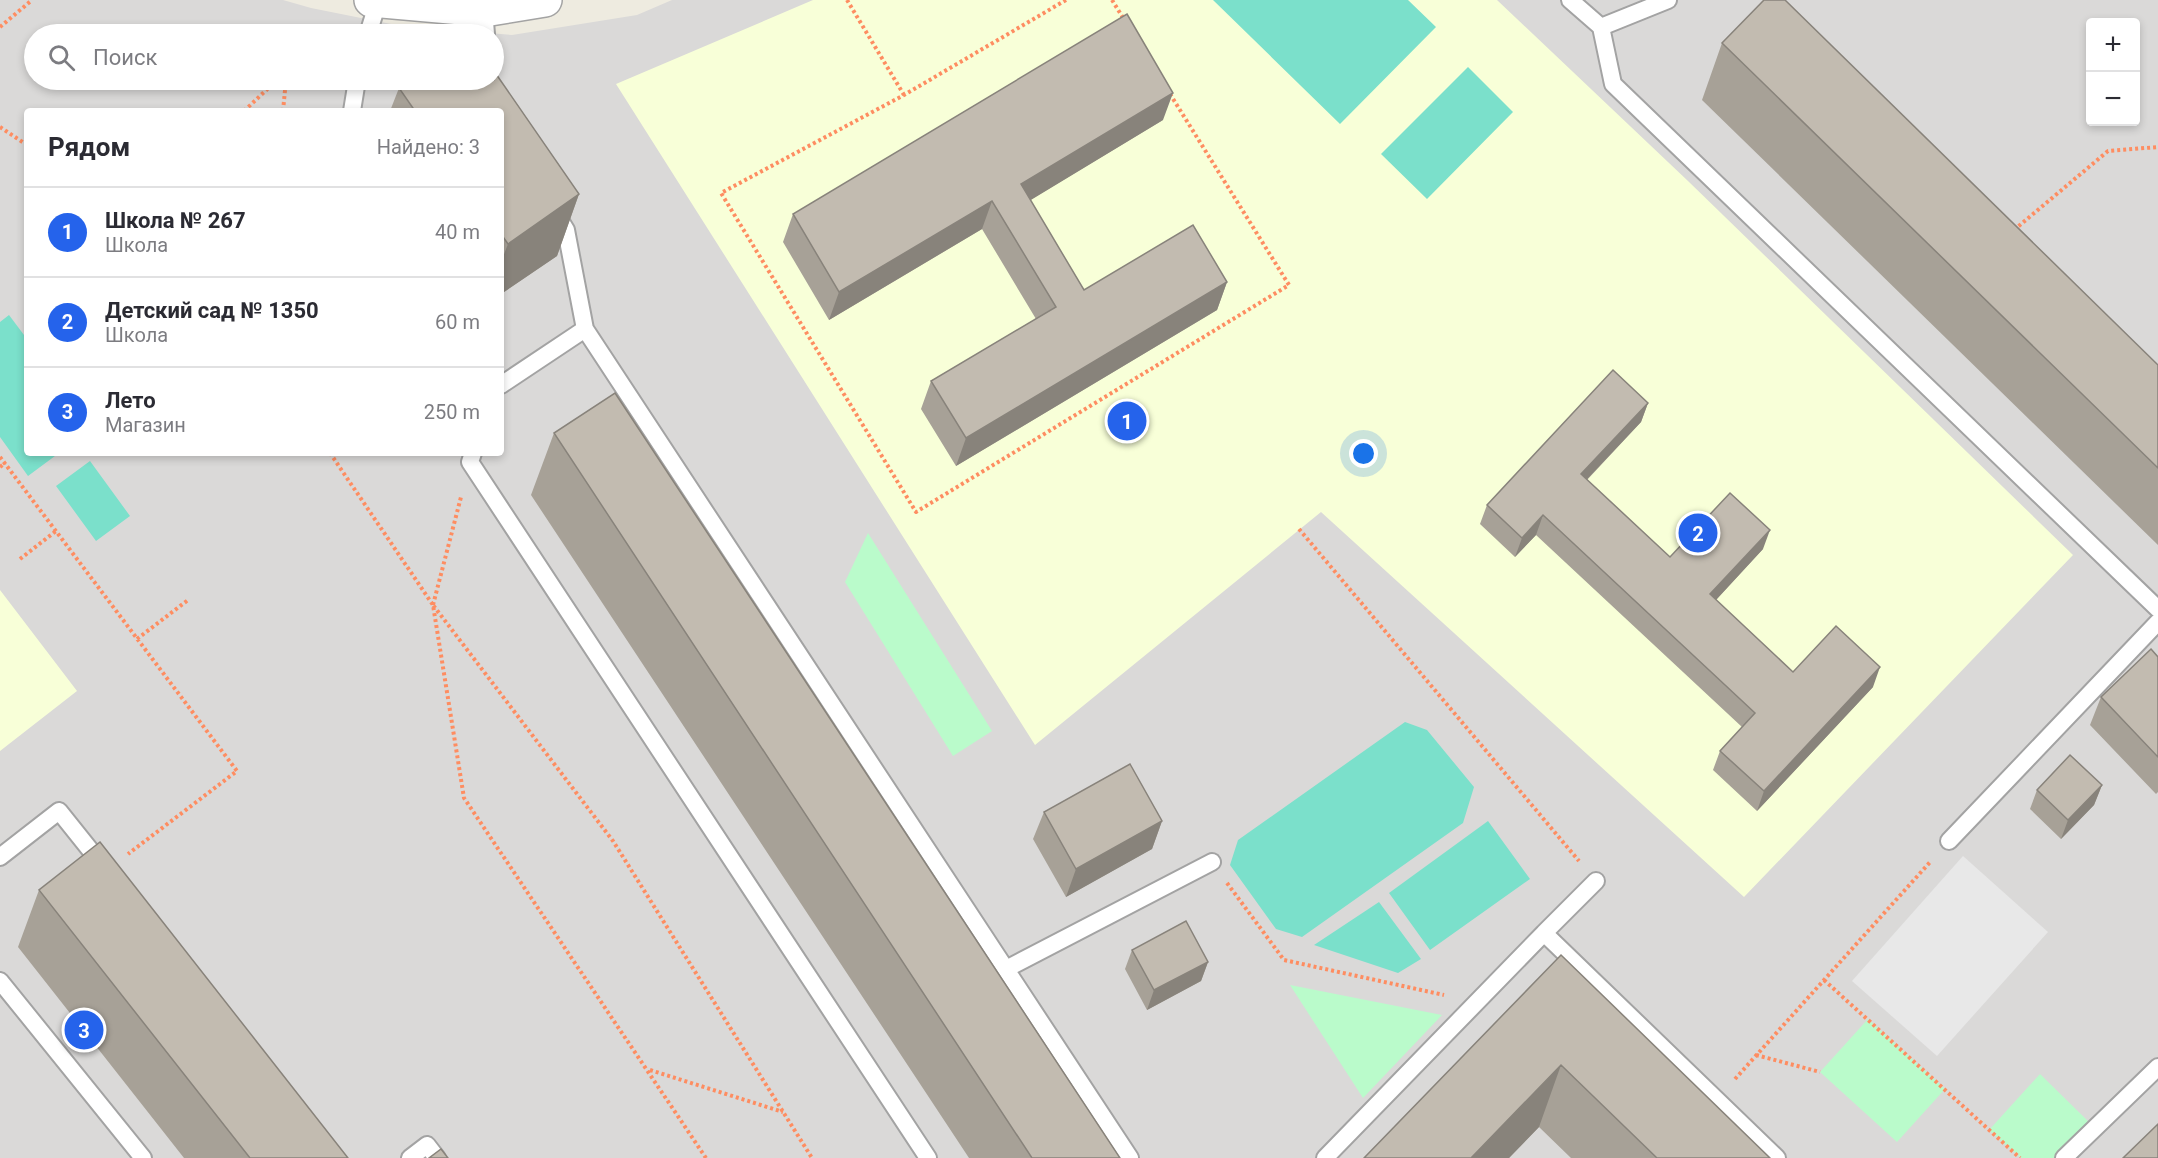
<!DOCTYPE html>
<html lang="ru">
<head>
<meta charset="utf-8">
<style>
	body { margin:0; font-family:Roboto,sans-serif; background:#f7f7f7; color:#2b2b33 }
	.controls { position:absolute; right:18px; top:18px; display:grid; overflow:hidden; border-radius:6px; box-shadow:0 3px 9px #0003 }
	.controls button { width:54px; height:54px; display:grid; place-items:center; padding:0; border:0; border-bottom:2px solid #e1e1e2; background:#fff; color:#2b2b33; font:30px sans-serif }
	.you { position:absolute; left:1364px; top:454px; width:21px; height:21px; margin:-15px; border:4px solid #fff; border-radius:50%; background:#1a73e8; box-shadow:0 0 0 9px #1a73e833 }
	.badge { display:grid; place-items:center; width:39px; height:39px; border-radius:50%; background:#2563eb; color:#fff; font-size:20px; font-weight:700 }
	.pin { position:absolute; translate:-50% -50%; border:3px solid #fff; box-shadow:0 2px 6px #0006 }
	.list { margin:0; padding:0; list-style:none }
	h2 { display:flex; justify-content:space-between; align-items:center; height:78px; margin:0; padding:0 24px; font-size:26px }
	h2 small { font-size:20px; font-weight:400; color:#7c7c81 }
	.list li { display:grid; grid-template-columns:39px 1fr auto; gap:18px; align-items:center; box-sizing:border-box; height:90px; padding:0 24px; border-top:2px solid #e1e1e2 }
	.list b { display:block; font-size:22px; white-space:nowrap }
	.list p { margin:0; font-size:20px; white-space:nowrap; color:#7c7c81 }
	.list em { font-size:20px; font-style:normal; color:#7c7c81 }
	.icon { flex:none; width:33px; height:33px; fill:none; stroke:currentColor; stroke-width:2; stroke-linecap:round; stroke-linejoin:round }
	.map { position:relative; flex:none; width:2158px; height:1158px; overflow:hidden }
	.search { position:absolute; background:#fff; box-shadow:0 3px 9px #0003; left:24px; top:24px; width:480px; height:66px; display:flex; align-items:center; gap:15px; box-sizing:border-box; padding:0 21px; border-radius:33px; color:#7c7c81; font-size:22px }
	.panel { position:absolute; background:#fff; box-shadow:0 3px 9px #0003; left:24px; top:108px; width:480px; height:348px; border-radius:6px }
	.map>svg:first-child { display:block }
	.residential { fill:#dad9d8; fill-rule:evenodd }
	.education { fill:#f8ffd8 }
	.park { fill:#bafbcb }
	.pitch { fill:#7be0cb }
	.parking { fill:#e8e8e8 }
	.lines { fill:none; stroke-linecap:round; stroke-linejoin:round }
	.lane-casing { stroke:#a3a3a3; stroke-width:20 }
	.street-casing { stroke:#a3a3a3; stroke-width:36 }
	.path { stroke:#fe8d61; stroke-width:4; stroke-dasharray:3 3; stroke-linecap:butt }
	.lane { stroke:#fff; stroke-width:16 }
	.street { stroke:#fff; stroke-width:33 }
	.wall { fill:#a7a197 }
	.shaded-wall { fill:#88837b }
	.building { fill:#c2bbb0; stroke:#88837b; stroke-width:1.5 }
</style>
</head>
<body>
<div class="map">
<svg width="2158" height="1158" viewBox="0 0 2158 1158">
	<rect width="100%" height="100%" fill="#eeebe0"/>
	<!-- residential -->
	<path class="residential" d="M 0,0 L 283,0 L 311,8 L 401,26 L 512,35 L 637,15 L 672,0 L 2158,0 L 2158,1158 L 0,1158 ZM 2090,22 L 2136,22 L 2136,122 L 2090,122 ZM 34,34 L 494,34 L 494,80 L 34,80 ZM 27,111 L 501,111 L 501,453 L 27,453 Z"/>
	<!-- education -->
	<path class="education" d="M 813,0 L 1497,0 L 1688,181 L 2073,555 L 1744,897 L 1321,512 L 1035,745 L 616,84 Z
		M 0,590 L 77,691 L 0,751 Z"/>
	<!-- park -->
	<path class="park" d="M 868,533 L 992,731 L 953,756 L 845,582 Z
		M 1290,985 L 1442,1015 L 1363,1098 Z
		M 1868,1019 L 1945,1089 L 1897,1142 L 1820,1072 Z
		M 2040,1074 L 2090,1123 L 2056,1158 L 2021,1158 L 1989,1130 Z"/>
	<!-- pitch -->
	<path class="pitch" d="M 1213,0 L 1408,0 L 1436,27 L 1340,124 Z
		M 1468,67 L 1513,112 L 1427,199 L 1381,154 Z
		M 9,315 L 27,339 L 27,453 L 59,453 L 28,476 L 0,437 L 0,322 Z
		M 90,461 L 130,516 L 96,541 L 56,486 Z
		M 1405,722 L 1427,730 L 1474,787 L 1463,823 L 1302,937 L 1276,929 L 1230,865 L 1238,840 Z
		M 1488,821 L 1530,879 L 1430,950 L 1389,893 Z
		M 1379,902 L 1421,959 L 1398,973 L 1314,945 Z"/>
	<!-- parking -->
	<path class="parking" d="M 1963,856 L 2048,932 L 1937,1056 L 1852,981 Z"/>
	<g class="lines">
		<defs>
			<path id="lane" d="M 1570,0 L 1601,27 L 1613,84 L 2158,609
				M 484,10 L 486,34
				M 1601,27 L 1668,0
				M 368,34 L 378,2
				M 352,111 L 357,80
				M 555,212 L 566,230 L 585,329
				M 501,385 L 585,329 L 1130,1158
				M 473,453 L 470,462 L 928,1158
				M 1949,841 L 2158,622
				M 0,857 L 59,811 L 103,866
				M 1544,933 L 1596,881
				M 1006,969 L 1212,862
				M 0,981 L 143,1158
				M 410,1158 L 427,1145 L 437,1158
				M 1325,1158 L 1544,933 L 1777,1158
				M 2064,1158 L 2158,1067"/>
			<path id="street" d="M 371,0 L 484,10 L 545,0"/>
		</defs>
		<!-- lane casing -->
		<use href="#lane" class="lane-casing"/>
		<!-- street casing -->
		<use href="#street" class="street-casing"/>
		<!-- path -->
		<path class="path" d="M 847,0 L 904,95
			M 1066,0 L 904,95 L 721,193 L 916,512 L 1289,285 L 1170,94
			M 1112,0 L 1125,21
			M 0,27 L 32,0
			M 291,34 L 292,27
			M 244,111 L 277,80
			M 283,111 L 286,80
			M 0,127 L 27,145
			M 2014,230 L 2108,151 L 2158,147
			M 330,453 L 433,605
			M 0,457 L 237,771 L 128,854
			M 0,467 L 5,463
			M 1299,529 L 1579,861
			M 20,559 L 56,531
			M 433,605 L 461,497
			M 137,639 L 188,600
			M 1227,883 L 1284,960 L 1444,995
			M 1824,980 L 2020,1158
			M 1756,1055 L 1820,1072
			M 650,1070 L 783,1112
			M 1735,1079 L 1931,861
			M 706,1158 L 464,798 L 433,605 L 613,841 L 812,1158"/>
		<!-- lane -->
		<use href="#lane" class="lane"/>
		<!-- street -->
		<use href="#street" class="street"/>
	</g>
	<!-- wall -->
	<path class="wall" d="M 1722,43 L 2158,365 L 2158,545 L 1702,100 Z
		M 494,71 L 579,194 L 557,256 L 501,294 L 501,111 L 390,111 L 399,88 L 411,80 L 494,80 Z
		M 1163,120 L 1030,200 L 1084,290 L 1227,282 L 1217,310 L 956,466 L 921,409 L 931,381 L 1036,319 L 982,229 L 829,320 L 783,242 L 793,214 Z
		M 1648,403 L 1641,422 L 1587,480 L 1670,557 L 1763,549 L 1716,600 L 1793,672 L 1873,687 L 1757,811 L 1713,770 L 1720,751 L 1742,727 L 1536,535 L 1515,557 L 1480,524 L 1487,505 Z
		M 554,433 L 1120,1158 L 969,1158 L 531,495 Z
		M 2158,657 L 2158,792 L 2156,794 L 2090,725 L 2101,697 Z
		M 2102,785 L 2094,805 L 2061,839 L 2030,809 L 2037,790 Z
		M 1044,812 L 1162,821 L 1152,849 L 1066,897 L 1033,839 Z
		M 39,890 L 348,1158 L 184,1158 L 18,947 Z
		M 1132,950 L 1208,962 L 1201,981 L 1147,1010 L 1125,969 Z
		M 1561,955 L 1770,1158 L 1571,1158 L 1539,1127 L 1509,1158 L 1364,1158 Z"/>
	<!-- shaded-wall -->
	<path class="shaded-wall" d="M 1173,93 L 1163,120 L 1011,212 L 1021,184 Z
		M 579,194 L 557,256 L 501,294 L 501,262 L 508,244 Z
		M 992,201 L 982,229 L 829,320 L 839,292 Z
		M 1227,282 L 1217,310 L 956,466 L 966,438 Z
		M 1648,403 L 1641,422 L 1574,493 L 1581,474 Z
		M 1543,515 L 1536,535 L 1515,557 L 1522,538 Z
		M 1770,530 L 1763,549 L 1703,614 L 1710,594 Z
		M 1880,667 L 1873,687 L 1757,811 L 1764,791 Z
		M 2102,785 L 2094,805 L 2061,839 L 2068,820 Z
		M 1162,821 L 1152,849 L 1066,897 L 1076,869 Z
		M 1208,962 L 1201,981 L 1147,1010 L 1154,990 Z
		M 1561,1065 L 1539,1127 L 1509,1158 L 1471,1158 Z"/>
	<!-- building -->
	<path class="building" d="M 1764,0 L 1785,0 L 2158,365 L 2158,468 L 1722,43 Z
		M 1127,14 L 1173,93 L 1021,184 L 1084,290 L 1193,225 L 1227,282 L 966,438 L 931,381 L 1056,307 L 992,201 L 839,292 L 793,214 Z
		M 494,71 L 579,194 L 508,244 L 501,234 L 501,111 L 415,111 L 399,88 L 411,80 L 494,80 Z
		M 1613,370 L 1648,403 L 1581,474 L 1670,557 L 1730,493 L 1770,530 L 1710,594 L 1793,672 L 1836,626 L 1880,667 L 1764,791 L 1720,751 L 1755,713 L 1543,515 L 1522,538 L 1487,505 Z
		M 615,393 L 1120,1158 L 1032,1158 L 554,433 Z
		M 2151,649 L 2158,657 L 2158,757 L 2101,697 Z
		M 2070,755 L 2102,785 L 2068,820 L 2037,790 Z
		M 1130,764 L 1162,821 L 1076,869 L 1044,812 Z
		M 100,842 L 348,1158 L 250,1158 L 39,890 Z
		M 1186,921 L 1208,962 L 1154,990 L 1132,950 Z
		M 1561,955 L 1770,1158 L 1657,1158 L 1561,1065 L 1471,1158 L 1364,1158 Z
		M 2158,1124 L 2158,1158 L 2123,1158 Z
		M 441,1149 L 448,1158 L 429,1158 Z"/>
</svg>
<div class="controls">
<button>+</button>
<button>−</button>
</div>
<div class="you"></div>
<div class="pin badge" style="left:1127px;top:421px">1</div>
<div class="pin badge" style="left:1698px;top:533px">2</div>
<div class="pin badge" style="left:84px;top:1030px">3</div>
<div class="search"><svg class="icon" aria-label="search" viewBox="0 0 24 24"><circle cx="10" cy="10" r="6"/><path d="M15 15l6 6"/></svg>Поиск</div>
<section class="panel">
<h2>Рядом<small>Найдено: 3</small></h2>
<ul class="list">
<li><span class="badge">1</span><div><b>Школа № 267</b><p>Школа</p></div><em>40 m</em></li>
<li><span class="badge">2</span><div><b>Детский сад № 1350</b><p>Школа</p></div><em>60 m</em></li>
<li><span class="badge">3</span><div><b>Лето</b><p>Магазин</p></div><em>250 m</em></li>
</ul>
</section>
</div>
</body>
</html>
